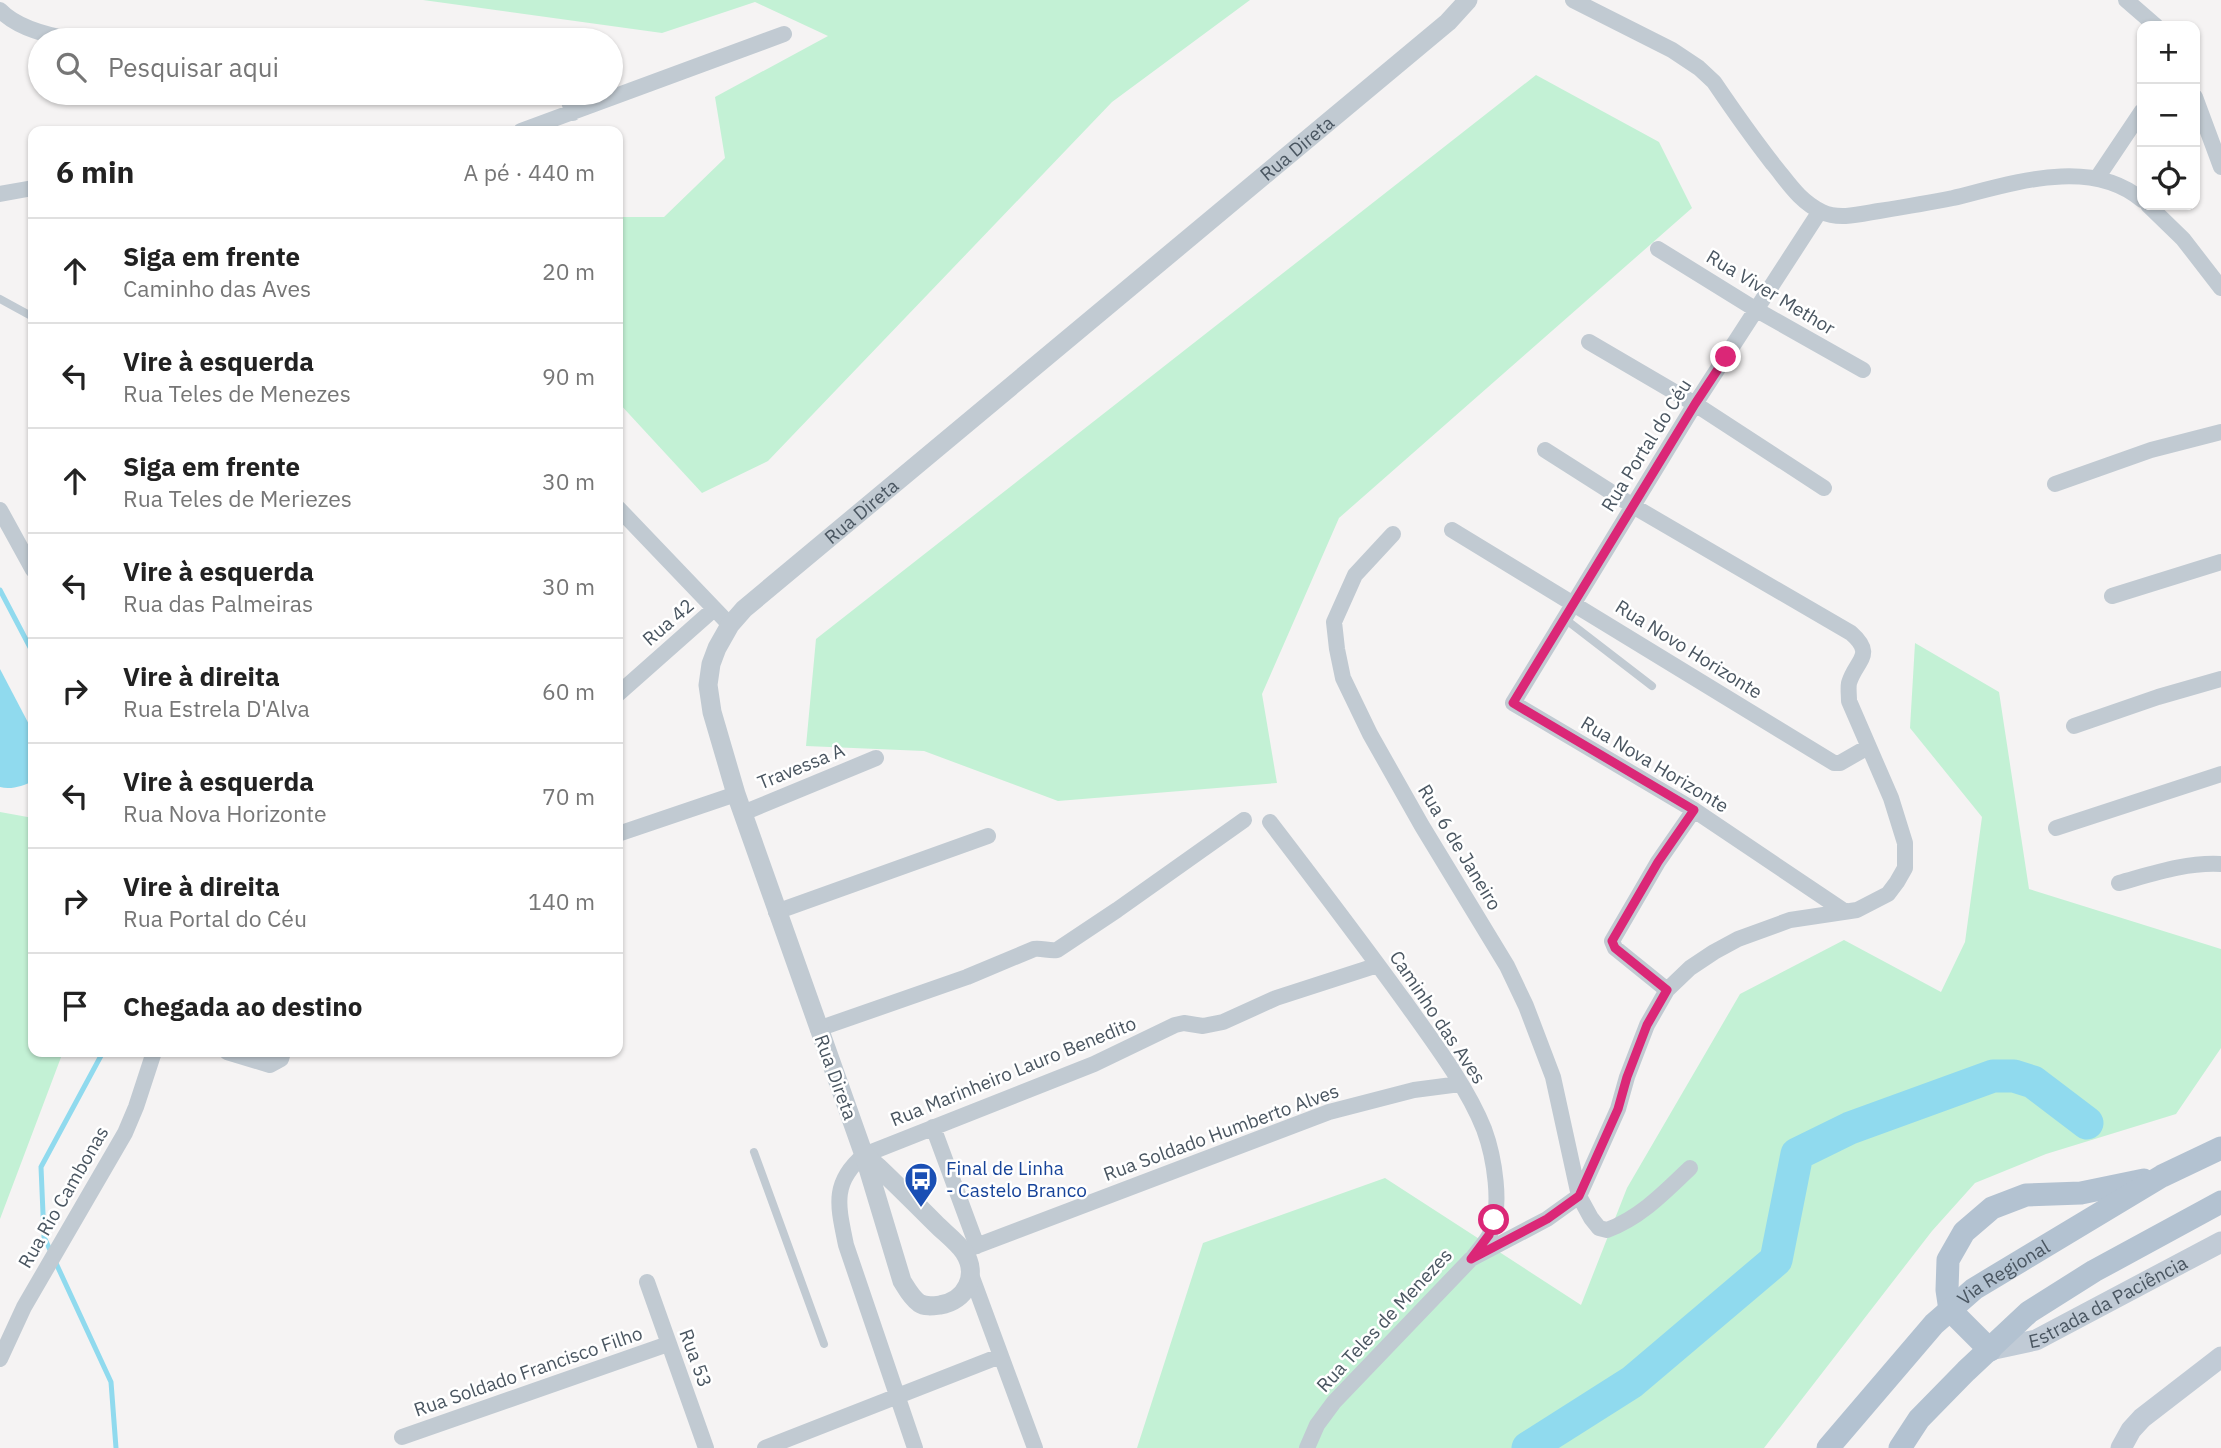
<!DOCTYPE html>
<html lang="pt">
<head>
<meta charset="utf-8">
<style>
	body { margin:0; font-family:"IBM Plex Sans",sans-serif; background:#f6f6f6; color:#222 }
	.controls { position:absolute; right:21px; top:21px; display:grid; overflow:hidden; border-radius:14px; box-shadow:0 2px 5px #0004 }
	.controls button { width:63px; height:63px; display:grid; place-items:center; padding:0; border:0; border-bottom:2px solid #e0e0e0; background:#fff; color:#222; font:35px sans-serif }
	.stop { position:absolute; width:21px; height:21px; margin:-16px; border:5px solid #db2777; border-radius:50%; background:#fff }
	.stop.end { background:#db2777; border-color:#fff; box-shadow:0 2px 7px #0008 }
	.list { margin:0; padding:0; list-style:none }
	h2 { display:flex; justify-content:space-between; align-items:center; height:91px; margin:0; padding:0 28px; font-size:30px }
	h2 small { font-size:23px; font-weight:400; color:#767676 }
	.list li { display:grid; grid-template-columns:46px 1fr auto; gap:21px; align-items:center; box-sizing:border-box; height:105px; padding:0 28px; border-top:2px solid #e0e0e0 }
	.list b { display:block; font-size:26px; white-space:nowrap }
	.list p { margin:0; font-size:23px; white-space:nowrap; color:#767676 }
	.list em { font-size:23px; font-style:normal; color:#767676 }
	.icon { flex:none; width:38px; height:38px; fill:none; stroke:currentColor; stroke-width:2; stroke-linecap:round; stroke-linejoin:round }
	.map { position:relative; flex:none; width:2221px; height:1448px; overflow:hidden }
	.search { position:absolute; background:#fff; box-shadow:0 2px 5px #0004; left:28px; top:28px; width:595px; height:77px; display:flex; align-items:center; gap:18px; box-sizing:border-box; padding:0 24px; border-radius:38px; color:#767676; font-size:26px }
	.panel { position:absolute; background:#fff; box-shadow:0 2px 5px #0004; left:28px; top:126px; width:595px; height:931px; border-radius:14px }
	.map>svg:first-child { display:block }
	.green { fill:#c3f1d5 }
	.water { fill:#90daee }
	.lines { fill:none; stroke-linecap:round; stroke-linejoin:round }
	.stream { stroke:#90daee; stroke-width:5 }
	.river { stroke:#90daee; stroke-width:33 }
	.service { stroke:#c1cad2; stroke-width:8 }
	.minor { stroke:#c1cad2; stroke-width:16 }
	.tertiary { stroke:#c1cad2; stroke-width:19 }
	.secondary { stroke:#c1cbd6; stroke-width:21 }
	.primary { stroke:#b3c2d1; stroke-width:23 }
	.route { stroke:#db2777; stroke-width:9 }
	.labels { text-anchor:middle; stroke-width:5; stroke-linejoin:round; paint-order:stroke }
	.street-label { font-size:19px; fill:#4a5661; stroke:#fff }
	.transit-label { font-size:19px; fill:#164399; stroke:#fff; text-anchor:start }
</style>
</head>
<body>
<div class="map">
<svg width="2221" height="1448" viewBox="0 0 2221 1448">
	<rect width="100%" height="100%" fill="#f5f3f3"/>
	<!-- green -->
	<path class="green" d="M 423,0 L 1250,0 L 1112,102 L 768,461 L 702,493 L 618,402 L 618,217 L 664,217 L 725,158 L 715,97 L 828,36 L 755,2 L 662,33 Z
		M 1536,75 L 1659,142 L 1692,208 L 1339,518 L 1262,694 L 1277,783 L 1058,801 L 924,751 L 806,746 L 816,639 Z
		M 1915,643 L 1999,692 L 2029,889 L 2221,949 L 2221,1048 L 2176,1114 L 2046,1154 L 1975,1183 L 1932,1231 L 1764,1448 L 1137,1448 L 1203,1243 L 1385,1178 L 1581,1305 L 1627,1188 L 1740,994 L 1844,940 L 1941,992 L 1965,942 L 1982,817 L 1910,728 Z
		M 0,812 L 33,818 L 33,1052 L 63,1052 L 0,1219 Z"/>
	<!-- water -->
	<path class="water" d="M 0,669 L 33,732 L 33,781 C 23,786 11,790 0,787 Z"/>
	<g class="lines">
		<!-- stream -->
		<path class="stream" d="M 0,590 L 33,653
			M 51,1252 L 44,1237 L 41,1167 L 103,1052
			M 55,1261 L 111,1382 L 116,1448"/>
		<!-- river -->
		<path class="river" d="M 1528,1448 L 1632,1382 L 1776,1260 L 1797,1154 L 1850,1128 L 1993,1076 L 2014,1076 L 2033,1082 L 2087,1123"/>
		<!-- service -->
		<path class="service" d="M 0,299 L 33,317
			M 1565,619 L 1652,686
			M 754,1152 L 824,1344"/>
		<!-- minor -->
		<path class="minor" d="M 1573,0 L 1672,50 L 1699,68 L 1714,82 C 1733,110 1752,137 1773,164 C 1788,182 1799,201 1822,212 C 1839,220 1861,214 1879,211 C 1904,207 1928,203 1953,198 C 2011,184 2090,156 2142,200
			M 2126,0 L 2156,26
			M 0,10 C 18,29 50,36 75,40
			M 566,93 L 573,113
			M 2195,97 L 2221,167
			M 521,131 L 784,34
			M 2097,178 L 2142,111
			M 0,194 L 33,188
			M 2148,205 L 2183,239 L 2221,288
			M 1820,211 L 1695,404 L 1513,703 L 1694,810 L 1844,911
			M 1658,249 L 1755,309 L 1863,370
			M 1589,342 L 1695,404 L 1824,488
			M 2055,484 L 2151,450 L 2221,432
			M 618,508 L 730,625
			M 0,510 L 33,570
			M 1452,530 L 1834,763 L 1840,763 L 1868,747
			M 1393,534 L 1355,575 L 1334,622 L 1337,649 L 1343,678 L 1370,734 L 1422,826 L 1507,966 L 1526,1006 L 1553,1077 L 1579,1196 L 1591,1218 L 1599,1228 L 1607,1230 C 1640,1218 1665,1192 1690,1168
			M 2112,596 L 2221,562
			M 618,694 L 714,609
			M 2074,726 L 2158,697 L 2221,679
			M 743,813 L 876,758
			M 1270,822 C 1316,882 1361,941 1405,1002 C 1432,1040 1467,1086 1484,1129 C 1494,1156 1503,1207 1490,1234 C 1486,1242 1479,1249 1474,1256
			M 2056,828 L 2221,774
			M 618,834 L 736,794
			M 2119,883 C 2152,874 2186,862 2221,864
			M 776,912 L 988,836
			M 1667,990 L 1615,948 L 1612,941 L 1658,862 L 1694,810
			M 818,1029 L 967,977 L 1034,949 C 1042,948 1049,951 1057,950 L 1117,910 L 1244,820
			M 227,1052 L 270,1065 L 281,1059 L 283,1052
			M 933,1127 L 977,1246
			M 963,1251 L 1329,1112 L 1414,1090 L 1460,1084
			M 970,1272 L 1035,1448
			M 647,1282 L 706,1448
			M 0,1359 L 24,1307 L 125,1133 L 136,1107 L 154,1052
			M 402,1437 L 668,1344
			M 765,1448 L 1000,1356
			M 915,1448 L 846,1245 C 838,1206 831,1183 864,1155 L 1094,1064 L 1175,1025 L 1184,1023 L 1203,1026 L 1223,1022 L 1276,998 L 1378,965
			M 1307,1448 L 1317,1425 L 1334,1402 L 1471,1259 L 1547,1219 L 1579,1196 L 1618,1109 L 1627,1077 L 1647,1025 L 1667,990 L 1690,968 L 1714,952 L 1738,939 L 1790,920 L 1857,910 L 1888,894 L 1897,882 L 1905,868 L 1905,843 L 1891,798 L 1849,701 C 1849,695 1848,688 1849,683 C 1856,660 1876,655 1851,633 L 1633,506 L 1545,450"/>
		<!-- tertiary -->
		<path class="tertiary" id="s1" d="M 864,1155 L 878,1167 C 898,1186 917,1205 937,1225 C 945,1233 957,1242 964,1252 C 979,1275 966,1301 940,1305 C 932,1306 925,1307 919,1303 C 911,1297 907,1289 902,1281 L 864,1155 L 736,794 L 712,712 L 708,685 L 711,664 L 717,648 L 730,625 L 744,609 L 1448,22 L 1468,0"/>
		<!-- secondary -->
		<g class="secondary">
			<path id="s2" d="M 1990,1350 L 2036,1340 L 2221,1242"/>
			<path d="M 2121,1448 L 2131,1430 L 2142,1418 L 2221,1357"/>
		</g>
		<!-- primary -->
		<g class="primary">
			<path d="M 1990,1350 L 1950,1310 L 1947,1290 L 1948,1260 L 1964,1232 L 1992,1208 L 2026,1195 L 2081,1193 L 2144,1180"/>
			<path id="s3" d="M 1828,1448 L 1934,1324 L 1974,1289 L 2162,1176 L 2221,1148"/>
			<path d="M 1900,1448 L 1919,1419 L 1966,1371 L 2029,1312 L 2094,1271 L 2221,1202"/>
		</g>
	</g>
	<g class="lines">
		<!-- route -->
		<path class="route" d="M 1494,1220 L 1489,1235 L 1471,1259 L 1547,1219 L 1579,1196 L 1618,1109 L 1627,1077 L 1647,1025 L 1667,990 L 1615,948 L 1612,941 L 1658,862 L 1694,810 L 1513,703 L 1695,404 L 1726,357"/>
	</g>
	<!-- icons -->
	<defs>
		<symbol id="bus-pin" viewBox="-11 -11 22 30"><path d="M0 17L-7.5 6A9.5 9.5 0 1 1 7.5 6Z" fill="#1a4fb4" stroke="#fff"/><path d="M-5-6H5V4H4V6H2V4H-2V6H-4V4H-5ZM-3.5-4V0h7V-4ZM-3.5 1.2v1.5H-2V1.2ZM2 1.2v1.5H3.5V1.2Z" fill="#fff"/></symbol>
	</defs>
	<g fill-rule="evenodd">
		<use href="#bus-pin" x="902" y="1160" width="38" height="52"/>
	</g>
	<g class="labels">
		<!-- street labels -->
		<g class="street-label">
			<text dy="7" stroke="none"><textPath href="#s1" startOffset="1692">Rua Direta</textPath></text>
			<text transform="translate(1771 292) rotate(31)" y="7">Rua Viver Methor</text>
			<text transform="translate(1646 445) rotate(-58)" y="7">Rua Portal do Céu</text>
			<text dy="7" stroke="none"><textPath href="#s1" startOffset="1125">Rua Direta</textPath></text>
			<text transform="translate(668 622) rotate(-41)" y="7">Rua 42</text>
			<text transform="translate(1689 649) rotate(32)" y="7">Rua Novo Horizonte</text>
			<text transform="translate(1655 764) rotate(31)" y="7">Rua Nova Horizonte</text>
			<text transform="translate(801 766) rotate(-22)" y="7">Travessa A</text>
			<text transform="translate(1460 847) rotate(59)" y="7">Rua 6 de Janeiro</text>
			<text transform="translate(1438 1017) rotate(56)" y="7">Caminho das Aves</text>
			<text transform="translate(1013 1071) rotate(-22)" y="7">Rua Marinheiro Lauro Benedito</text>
			<text transform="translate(836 1077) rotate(70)" y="7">Rua Direta</text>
			<text transform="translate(1221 1132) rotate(-20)" y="7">Rua Soldado Humberto Alves</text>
			<text transform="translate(63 1197) rotate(-60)" y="7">Rua Rio Cambonas</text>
			<text dy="7" stroke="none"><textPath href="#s3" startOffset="250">Via Regional</textPath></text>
			<text dy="7" stroke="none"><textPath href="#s2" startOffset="128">Estrada da Paciência</textPath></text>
			<text transform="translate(1384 1320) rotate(-47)" y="7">Rua Teles de Menezes</text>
			<text transform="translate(696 1358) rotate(70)" y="7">Rua 53</text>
			<text transform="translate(528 1371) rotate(-19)" y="7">Rua Soldado Francisco Filho</text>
		</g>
		<!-- transit labels -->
		<g class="transit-label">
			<text x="946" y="1175">Final de Linha<tspan x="946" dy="22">- Castelo Branco</tspan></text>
		</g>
	</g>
</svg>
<div class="controls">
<button>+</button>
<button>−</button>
<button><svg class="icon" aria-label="locate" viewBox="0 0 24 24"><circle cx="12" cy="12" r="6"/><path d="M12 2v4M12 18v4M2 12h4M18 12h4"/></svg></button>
</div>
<div class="stop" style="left:1494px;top:1220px"></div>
<div class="stop end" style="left:1726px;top:357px"></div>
<div class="search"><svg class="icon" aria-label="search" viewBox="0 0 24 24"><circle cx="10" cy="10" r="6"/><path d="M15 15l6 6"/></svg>Pesquisar aqui</div>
<section class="panel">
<h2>6 min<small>A pé · 440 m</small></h2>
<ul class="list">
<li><svg class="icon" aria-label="ahead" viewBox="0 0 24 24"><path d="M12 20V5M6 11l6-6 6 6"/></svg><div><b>Siga em frente</b><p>Caminho das Aves</p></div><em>20 m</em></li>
<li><svg class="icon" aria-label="left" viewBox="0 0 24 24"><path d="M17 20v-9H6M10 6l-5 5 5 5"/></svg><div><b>Vire à esquerda</b><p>Rua Teles de Menezes</p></div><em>90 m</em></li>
<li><svg class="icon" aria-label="ahead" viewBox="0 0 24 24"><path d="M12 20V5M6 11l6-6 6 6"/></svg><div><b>Siga em frente</b><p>Rua Teles de Meriezes</p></div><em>30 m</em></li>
<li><svg class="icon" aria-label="left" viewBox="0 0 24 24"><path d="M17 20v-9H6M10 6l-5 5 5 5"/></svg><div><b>Vire à esquerda</b><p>Rua das Palmeiras</p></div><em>30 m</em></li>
<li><svg class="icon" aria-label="right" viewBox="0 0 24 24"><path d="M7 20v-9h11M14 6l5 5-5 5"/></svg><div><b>Vire à direita</b><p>Rua Estrela D'Alva</p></div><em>60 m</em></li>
<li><svg class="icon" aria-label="left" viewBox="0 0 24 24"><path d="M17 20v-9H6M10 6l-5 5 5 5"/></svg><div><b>Vire à esquerda</b><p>Rua Nova Horizonte</p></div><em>70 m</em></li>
<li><svg class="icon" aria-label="right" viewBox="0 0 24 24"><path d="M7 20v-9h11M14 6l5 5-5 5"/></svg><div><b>Vire à direita</b><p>Rua Portal do Céu</p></div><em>140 m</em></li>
<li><svg class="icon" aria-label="arrive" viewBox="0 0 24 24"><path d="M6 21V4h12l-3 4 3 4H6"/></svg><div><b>Chegada ao destino</b></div></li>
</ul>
</section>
</div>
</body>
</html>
